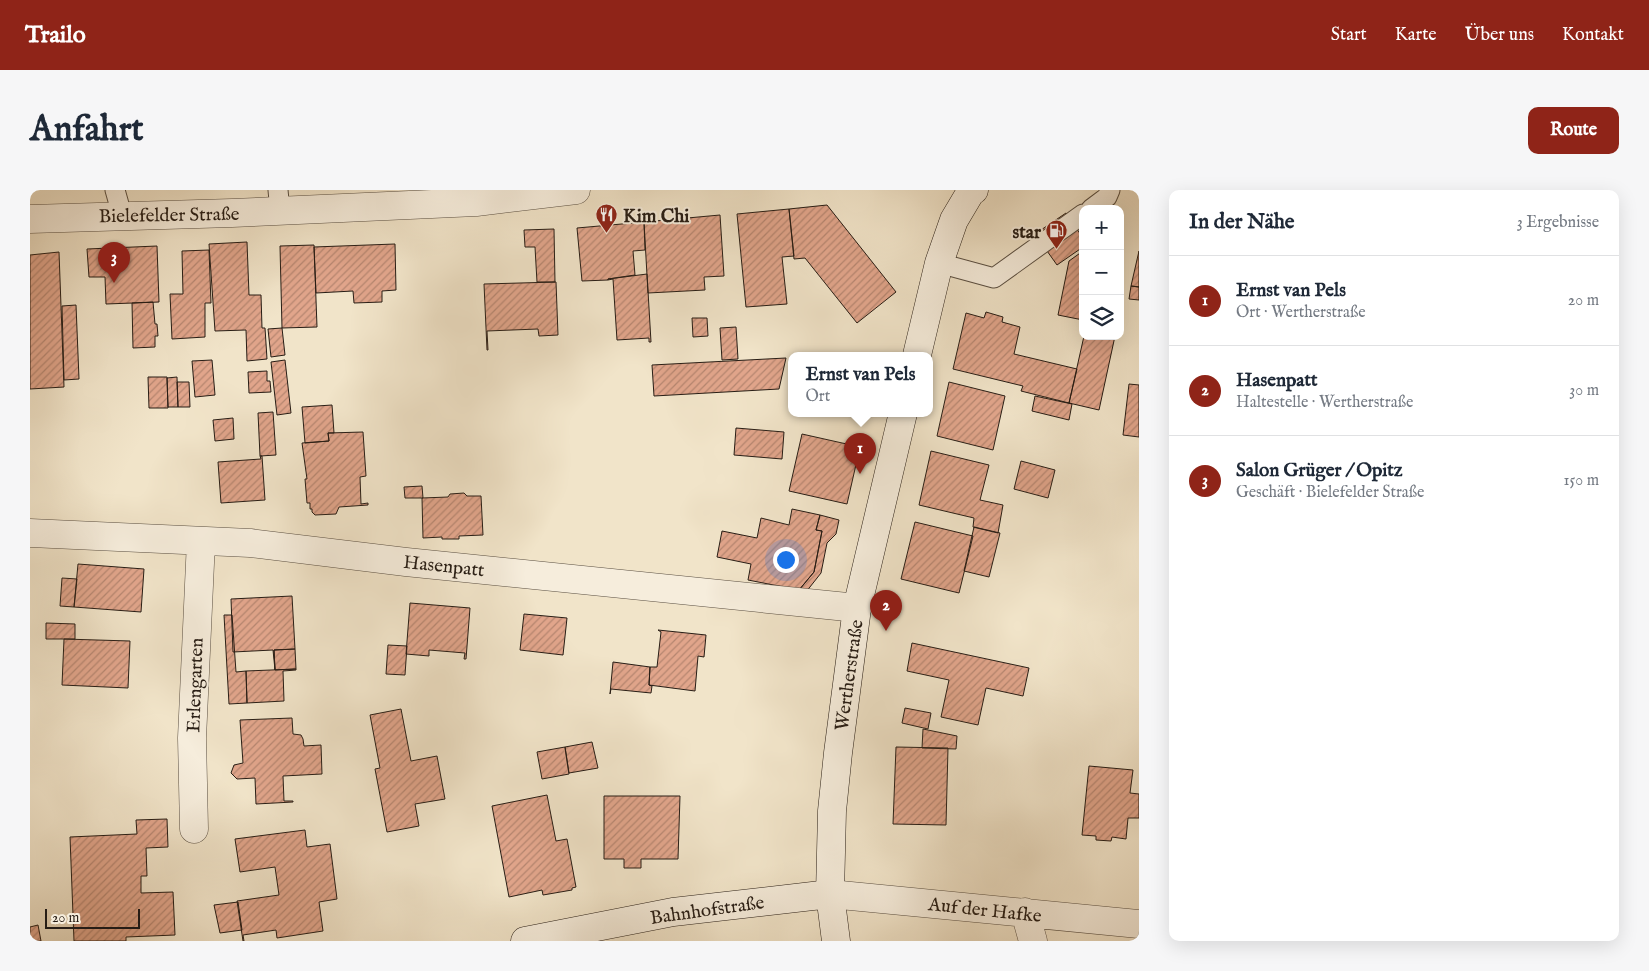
<!DOCTYPE html>
<html lang="de">
<head>
<meta charset="utf-8">
<style>
	body { margin:0; font-family:"IM FELL English",serif; background:#f6f6f7; color:#1f2937 }
	.controls { position:absolute; right:15px; top:15px; display:grid; overflow:hidden; border-radius:10px; box-shadow:0 5px 20px #0002 }
	.controls button { width:45px; height:45px; display:grid; place-items:center; padding:0; border:0; border-bottom:1px solid #e0e1e3; background:#fff; color:#1f2937; font:25px sans-serif }
	.scale { position:absolute; left:15px; bottom:12px; width:95px; box-sizing:border-box; padding-left:5px; border:2px solid #271d15; border-top:0; font-size:14px; line-height:18px; white-space:nowrap; color:#271d15; -webkit-text-stroke:4px #f6eddc; paint-order:stroke }
	.you { position:absolute; left:755px; top:369px; width:18px; height:18px; margin:-12px; border:4px solid #fff; border-radius:50%; background:#1a73e8; box-shadow:0 0 0 8px #1a73e833 }
	.badge { display:grid; place-items:center; width:32px; height:32px; border-radius:50%; background:#8f2418; color:#fff; font-size:16px; font-weight:700 }
	.pin { position:absolute; translate:-50% -41px; filter:drop-shadow(0 1px 2px #0008) }
	.pin::after { content:''; position:absolute; top:26px; width:18px; height:15px; background:inherit; clip-path:polygon(0 0,100% 0,50% 100%) }
	.popup { position:absolute; left:758px; top:162px; width:145px; height:65px; box-sizing:border-box; display:grid; place-content:center; border-radius:10px; background:#fff; filter:drop-shadow(0 1px 4px #0005); font-size:16px; white-space:nowrap; color:#747a83 }
	.popup b { font-size:19px; color:#1f2937 }
	.popup::after { content:''; position:absolute; left:50%; top:100%; margin-left:-10px; border:10px solid transparent; border-top-color:#fff }
	.list { margin:0; padding:0; list-style:none }
	h2 { display:flex; justify-content:space-between; align-items:center; height:65px; margin:0; padding:0 20px; font-size:21px }
	h2 small { font-size:16px; font-weight:400; color:#747a83 }
	.list li { display:grid; grid-template-columns:32px 1fr auto; gap:15px; align-items:center; box-sizing:border-box; height:90px; padding:0 20px; border-top:1px solid #e0e1e3 }
	.list b { display:block; font-size:19px; white-space:nowrap }
	.list p { margin:0; font-size:16px; white-space:nowrap; color:#747a83 }
	.list em { font-size:16px; font-style:normal; color:#747a83 }
	.icon { flex:none; width:28px; height:28px; fill:none; stroke:currentColor; stroke-width:2; stroke-linecap:round; stroke-linejoin:round }
	.map { position:relative; flex:none; width:1109px; height:751px; overflow:hidden; border-radius:10px }
	header { display:flex; align-items:center; gap:30px; box-sizing:border-box; height:70px; padding:0 25px; background:#8f2418; color:#fff }
	header strong { font-size:24px }
	nav { display:flex; gap:28px; margin-inline-start:auto; font-size:18px }
	.intro { display:flex; align-items:center; justify-content:space-between; box-sizing:border-box; height:120px; padding:0 30px }
	h1 { margin:0; font-size:35px }
	.button { padding:12px 22px; border-radius:10px; background:#8f2418; color:#fff; font-size:18px; font-weight:700 }
	main { display:flex; gap:30px; padding:0 30px }
	aside { flex:1; background:#fff; border-radius:10px; box-shadow:0 5px 20px #0002 }
	.map>svg:first-child { display:block }
	.building { fill:url(#building-hatch); stroke:#271d15 }
	.lines { fill:none; stroke-linecap:round; stroke-linejoin:round }
	.lane-casing { stroke:#5a4f42; stroke-width:21 }
	.street-casing { stroke:#5a4f42; stroke-width:29 }
	.secondary-casing { stroke:#271d15; stroke-width:29 }
	.lane { stroke:#f6eddc; stroke-width:19 }
	.street { stroke:#f6eddc; stroke-width:28 }
	.secondary { stroke:#f6eddc; stroke-width:28 }
	.labels { text-anchor:middle; stroke-width:4; stroke-linejoin:round; paint-order:stroke }
	.street-label { font-size:19px; fill:#271d15; stroke:#f6eddc }
	.poi-label { font-size:19px; font-weight:bold; fill:#271d15; stroke:#f6eddc; text-anchor:start }
</style>
</head>
<body>
<header>
<strong>Trailo</strong>
<nav><a>Start</a><a>Karte</a><a>Über uns</a><a>Kontakt</a></nav>
</header>
<div class="intro"><h1>Anfahrt</h1><a class="button">Route</a></div>
<main>
<div class="map">
<svg width="1109" height="751" viewBox="0 0 1109 751">
	<defs>
		<pattern id="building-hatch" width="6" height="6" patternUnits="userSpaceOnUse" patternTransform="scale(1.25)"><rect width="6" height="6" fill="#e1a58b"/><path d="M-1 1l2-2M0 6l6-6M5 7l2-2" fill="none" stroke="#b68670"/></pattern>
	</defs>
	<rect width="100%" height="100%" fill="#f1e4c9"/>
	<filter id="stains"><feTurbulence type="fractalNoise" baseFrequency=".004" numOctaves="4"/><feColorMatrix values="0 0 0 0 .2 0 0 0 0 .09 0 0 0 0 .02 0 0 0 .5 -.17"/></filter>
	<radialGradient id="worn" r=".72"><stop offset=".6" stop-color="#630" stop-opacity="0"/><stop offset="1" stop-color="#630" stop-opacity=".3"/></radialGradient>
	<!-- building -->
	<path class="building" d="M 797,15 L 866,102 L 827,133 L 775,68 L 764,69 L 759,19 Z
		M 759,19 L 764,66 L 752,67 L 757,114 L 716,117 L 707,24 Z
		M 1036,23 L 1053,48 L 1053,57 L 1027,75 L 1005,44 Z
		M 690,25 L 694,86 L 674,87 L 675,100 L 618,103 L 614,32 Z
		M 614,32 L 615,60 L 603,61 L 605,85 L 578,89 L 578,90 L 552,91 L 547,38 Z
		M 524,39 L 525,92 L 507,92 L 505,57 L 495,57 L 494,40 Z
		M 217,52 L 219,105 L 231,105 L 232,138 L 235,138 L 237,169 L 217,171 L 216,140 L 185,141 L 179,54 Z
		M 365,54 L 366,100 L 352,101 L 352,112 L 324,113 L 323,101 L 286,103 L 284,57 Z
		M 284,55 L 287,137 L 252,138 L 250,56 Z
		M 127,56 L 129,112 L 76,114 L 75,87 L 59,87 L 57,59 Z
		M 179,60 L 181,113 L 175,113 L 175,147 L 142,149 L 140,104 L 153,104 L 152,61 Z
		M 1053,61 L 1053,130 L 1028,125 L 1039,71 Z
		M 1109,61 L 1109,97 L 1101,96 Z
		M 29,62 L 34,197 L 0,199 L 0,65 Z
		M 617,84 L 621,152 L 619,152 L 619,148 L 587,150 L 583,89 L 578,90 L 578,89 Z
		M 526,92 L 528,145 L 509,146 L 508,139 L 457,141 L 458,160 L 457,160 L 454,94 Z
		M 1101,96 L 1109,97 L 1109,110 L 1099,109 Z
		M 123,112 L 125,134 L 127,134 L 128,146 L 125,146 L 125,157 L 103,158 L 102,113 Z
		M 46,115 L 49,189 L 34,190 L 32,116 Z
		M 956,122 L 973,127 L 972,132 L 990,137 L 984,164 L 1047,179 L 1039,213 L 991,201 L 993,196 L 923,179 L 936,123 L 954,128 Z
		M 662,128 L 677,128 L 678,146 L 663,147 Z
		M 706,137 L 708,169 L 692,170 L 690,138 Z
		M 252,138 L 255,165 L 241,167 L 238,139 Z
		M 1054,146 L 1085,146 L 1069,220 L 1039,213 Z
		M 756,168 L 749,199 L 624,206 L 622,175 Z
		M 182,170 L 185,205 L 165,207 L 162,171 Z
		M 255,170 L 261,223 L 247,225 L 241,172 Z
		M 237,181 L 237,191 L 240,191 L 241,202 L 219,203 L 218,182 Z
		M 118,187 L 137,187 L 138,218 L 119,218 Z
		M 147,187 L 148,217 L 138,217 L 137,188 Z
		M 147,192 L 159,192 L 160,217 L 148,217 Z
		M 919,192 L 975,206 L 963,260 L 907,246 Z
		M 1099,194 L 1109,195 L 1109,247 L 1093,245 Z
		M 1005,206 L 1042,214 L 1039,230 L 1002,221 Z
		M 302,215 L 304,243 L 298,243 L 299,251 L 275,253 L 272,217 Z
		M 243,222 L 246,265 L 230,266 L 228,223 Z
		M 810,223 L 838,223 L 837,229 Z
		M 203,228 L 204,249 L 185,251 L 183,230 Z
		M 706,238 L 754,242 L 752,269 L 704,265 Z
		M 333,242 L 336,286 L 330,287 L 331,314 L 338,313 L 338,315 L 309,317 L 306,324 L 285,325 L 282,322 L 282,319 L 280,319 L 280,313 L 277,313 L 275,289 L 277,289 L 272,253 L 299,251 L 298,243 Z
		M 772,244 L 830,257 L 817,314 L 759,301 Z
		M 901,261 L 959,275 L 950,310 L 973,315 L 968,343 L 943,337 L 944,328 L 889,315 Z
		M 230,266 L 232,266 L 235,310 L 191,313 L 188,272 L 231,269 Z
		M 991,271 L 1025,280 L 1018,308 L 984,299 Z
		M 392,296 L 393,308 L 375,308 L 374,297 Z
		M 434,303 L 437,306 L 451,306 L 453,345 L 429,346 L 429,349 L 412,349 L 412,347 L 393,348 L 392,308 L 418,307 L 420,304 Z
		M 762,319 L 790,325 L 786,340 L 792,341 L 784,382 L 769,400 L 718,390 L 721,374 L 687,367 L 692,341 L 727,348 L 731,328 L 759,335 Z
		M 790,325 L 809,330 L 806,344 L 797,353 L 791,383 L 776,402 L 769,400 L 784,382 L 792,341 L 786,340 Z
		M 885,332 L 943,346 L 929,403 L 871,389 Z
		M 944,337 L 970,343 L 959,387 L 934,381 Z
		M 48,374 L 114,379 L 111,422 L 44,417 Z
		M 32,388 L 47,389 L 44,417 L 30,416 Z
		M 262,406 L 265,459 L 244,460 L 245,480 L 243,460 L 203,462 L 201,409 Z
		M 380,413 L 440,418 L 436,469 L 434,469 L 435,463 L 399,460 L 399,466 L 376,464 Z
		M 494,424 L 537,428 L 533,465 L 490,460 Z
		M 194,425 L 202,425 L 206,482 L 216,481 L 217,513 L 199,514 Z
		M 16,433 L 45,434 L 45,449 L 16,449 Z
		M 628,440 L 676,445 L 674,467 L 668,466 L 665,501 L 619,495 L 620,477 L 627,477 L 631,442 Z
		M 34,449 L 100,451 L 98,498 L 32,495 Z
		M 882,453 L 999,478 L 993,506 L 956,498 L 948,535 L 911,527 L 919,490 L 877,481 Z
		M 358,455 L 377,456 L 375,485 L 356,484 Z
		M 265,459 L 266,479 L 245,480 L 244,460 Z
		M 583,472 L 620,477 L 619,495 L 622,496 L 621,503 L 581,499 L 580,504 Z
		M 266,479 L 266,480 L 253,481 L 254,511 L 217,513 L 216,481 Z
		M 875,518 L 901,523 L 898,539 L 872,533 Z
		M 371,519 L 381,571 L 407,566 L 415,609 L 385,614 L 389,636 L 357,642 L 345,579 L 350,578 L 340,525 Z
		M 262,528 L 263,544 L 271,545 L 273,549 L 274,556 L 291,555 L 292,584 L 253,586 L 254,611 L 263,611 L 263,612 L 226,614 L 225,588 L 207,589 L 201,583 L 204,575 L 213,573 L 210,530 Z
		M 893,539 L 927,546 L 926,559 L 892,558 Z
		M 562,552 L 568,578 L 539,583 L 535,557 Z
		M 535,557 L 539,584 L 512,589 L 507,562 Z
		M 866,557 L 918,558 L 916,635 L 863,634 Z
		M 1059,576 L 1103,580 L 1100,603 L 1109,604 L 1109,628 L 1098,628 L 1096,649 L 1082,647 L 1081,651 L 1066,650 L 1066,646 L 1052,645 Z
		M 517,605 L 526,651 L 537,649 L 546,697 L 542,698 L 542,700 L 513,705 L 512,700 L 479,707 L 462,616 Z
		M 574,606 L 650,606 L 648,669 L 611,669 L 611,678 L 594,678 L 594,669 L 574,669 Z
		M 137,629 L 138,657 L 116,658 L 117,686 L 111,686 L 111,703 L 143,702 L 145,745 L 96,747 L 96,751 L 44,751 L 40,647 L 107,644 L 106,630 Z
		M 275,640 L 277,657 L 300,654 L 307,709 L 289,712 L 293,741 L 247,748 L 246,740 L 213,745 L 214,751 L 213,751 L 207,711 L 249,705 L 245,677 L 210,682 L 205,649 Z
		M 208,712 L 212,740 L 190,743 L 184,715 Z
		M 8,735 L 11,751 L 0,751 L 0,737 Z"/>
	<g class="lines">
		<defs>
			<path id="lane" d="M 85,0 L 92,25
				M 248,0 L 250,21
				M 1061,19 L 1077,7 L 1080,0
				M 909,73 L 964,88 L 1053,24"/>
			<path id="street" d="M 0,29 L 202,23 L 446,12 L 546,0
				M 0,343 L 220,353 L 376,372 L 827,418
				M 164,639 L 162,548 L 171,351
				M 800,704 L 1109,734
				M 995,722 L 1003,751"/>
			<path id="secondary" d="M 887,165 L 909,73 L 924,30 L 940,3 L 944,0
				M 495,751 L 643,722 L 800,704
				M 806,751 L 800,704 L 802,621 L 808,563 L 827,418 L 873,223"/>
		</defs>
		<!-- lane casing -->
		<use href="#lane" class="lane-casing"/>
		<!-- street casing -->
		<use href="#street" class="street-casing"/>
		<!-- secondary casing -->
		<use href="#secondary" class="secondary-casing"/>
		<!-- lane -->
		<use href="#lane" class="lane"/>
		<!-- street -->
		<use href="#street" class="street"/>
		<!-- secondary -->
		<use href="#secondary" class="secondary"/>
	</g>
	<!-- icons -->
	<defs>
		<symbol id="restaurant-pin" viewBox="-11 -11 22 30"><path d="M0 17L-7.5 6A9.5 9.5 0 1 1 7.5 6Z" fill="#8f2418" stroke="#f6eddc"/><path d="M-5-6h1v4h1v-4h1v4h1v-4h1v5L-1.5 .5V6h-2V.5L-5-1ZM5-6V6H3V1.5H1.5Q1.5-4 5-6Z" fill="#fff"/></symbol>
		<symbol id="fuel-pin" viewBox="-11 -11 22 30"><path d="M0 17L-7.5 6A9.5 9.5 0 1 1 7.5 6Z" fill="#8f2418" stroke="#f6eddc"/><path d="M-5.5-6h7V0h2V4h1.3V-2.5L3-4.5l.8-.8L6-3V5H2.5V1h-1V6h-7ZM-4.2-4.7v3.2H.2V-4.7Z" fill="#fff"/></symbol>
	</defs>
	<g fill-rule="evenodd">
		<use href="#restaurant-pin" x="564" y="12" width="25" height="34"/>
		<use href="#fuel-pin" x="1014" y="28" width="25" height="34"/>
	</g>
	<g class="labels">
		<!-- street labels -->
		<g class="street-label">
			<text transform="translate(139 24) rotate(-1)" y="7">Bielefelder Straße</text>
			<text transform="translate(414 375) rotate(6)" y="7">Hasenpatt</text>
			<text transform="translate(818 485) rotate(-82)" y="7">Wertherstraße</text>
			<text transform="translate(164 495) rotate(-88)" y="7">Erlengarten</text>
			<text transform="translate(677 719) rotate(-8)" y="7">Bahnhofstraße</text>
			<text transform="translate(955 719) rotate(6)" y="7">Auf der Hafke</text>
		</g>
		<!-- poi labels -->
		<g class="poi-label">
			<text x="593" y="32">Kim Chi</text>
			<text x="1011" y="48" text-anchor="end">star</text>
		</g>
	</g>
	<rect width="100%" height="100%" filter="url(#stains)"/>
	<rect width="100%" height="100%" fill="url(#worn)"/>
</svg>
<div class="controls">
<button>+</button>
<button>−</button>
<button><svg class="icon" aria-label="layers" viewBox="0 0 24 24"><path d="M12 4l9 5-9 5-9-5zM3 14l9 5 9-5"/></svg></button>
</div>
<div class="scale">20 m</div>
<div class="you"></div>
<div class="pin badge" style="left:830px;top:284px">1</div>
<div class="popup"><b>Ernst van Pels</b>Ort</div>
<div class="pin badge" style="left:856px;top:441px">2</div>
<div class="pin badge" style="left:84px;top:93px">3</div>
</div>
<aside>
<h2>In der Nähe<small>3 Ergebnisse</small></h2>
<ul class="list">
<li><span class="badge">1</span><div><b>Ernst van Pels</b><p>Ort · Wertherstraße</p></div><em>20 m</em></li>
<li><span class="badge">2</span><div><b>Hasenpatt</b><p>Haltestelle · Wertherstraße</p></div><em>30 m</em></li>
<li><span class="badge">3</span><div><b>Salon Grüger / Opitz</b><p>Geschäft · Bielefelder Straße</p></div><em>150 m</em></li>
</ul>
</aside>
</main>
</body>
</html>
